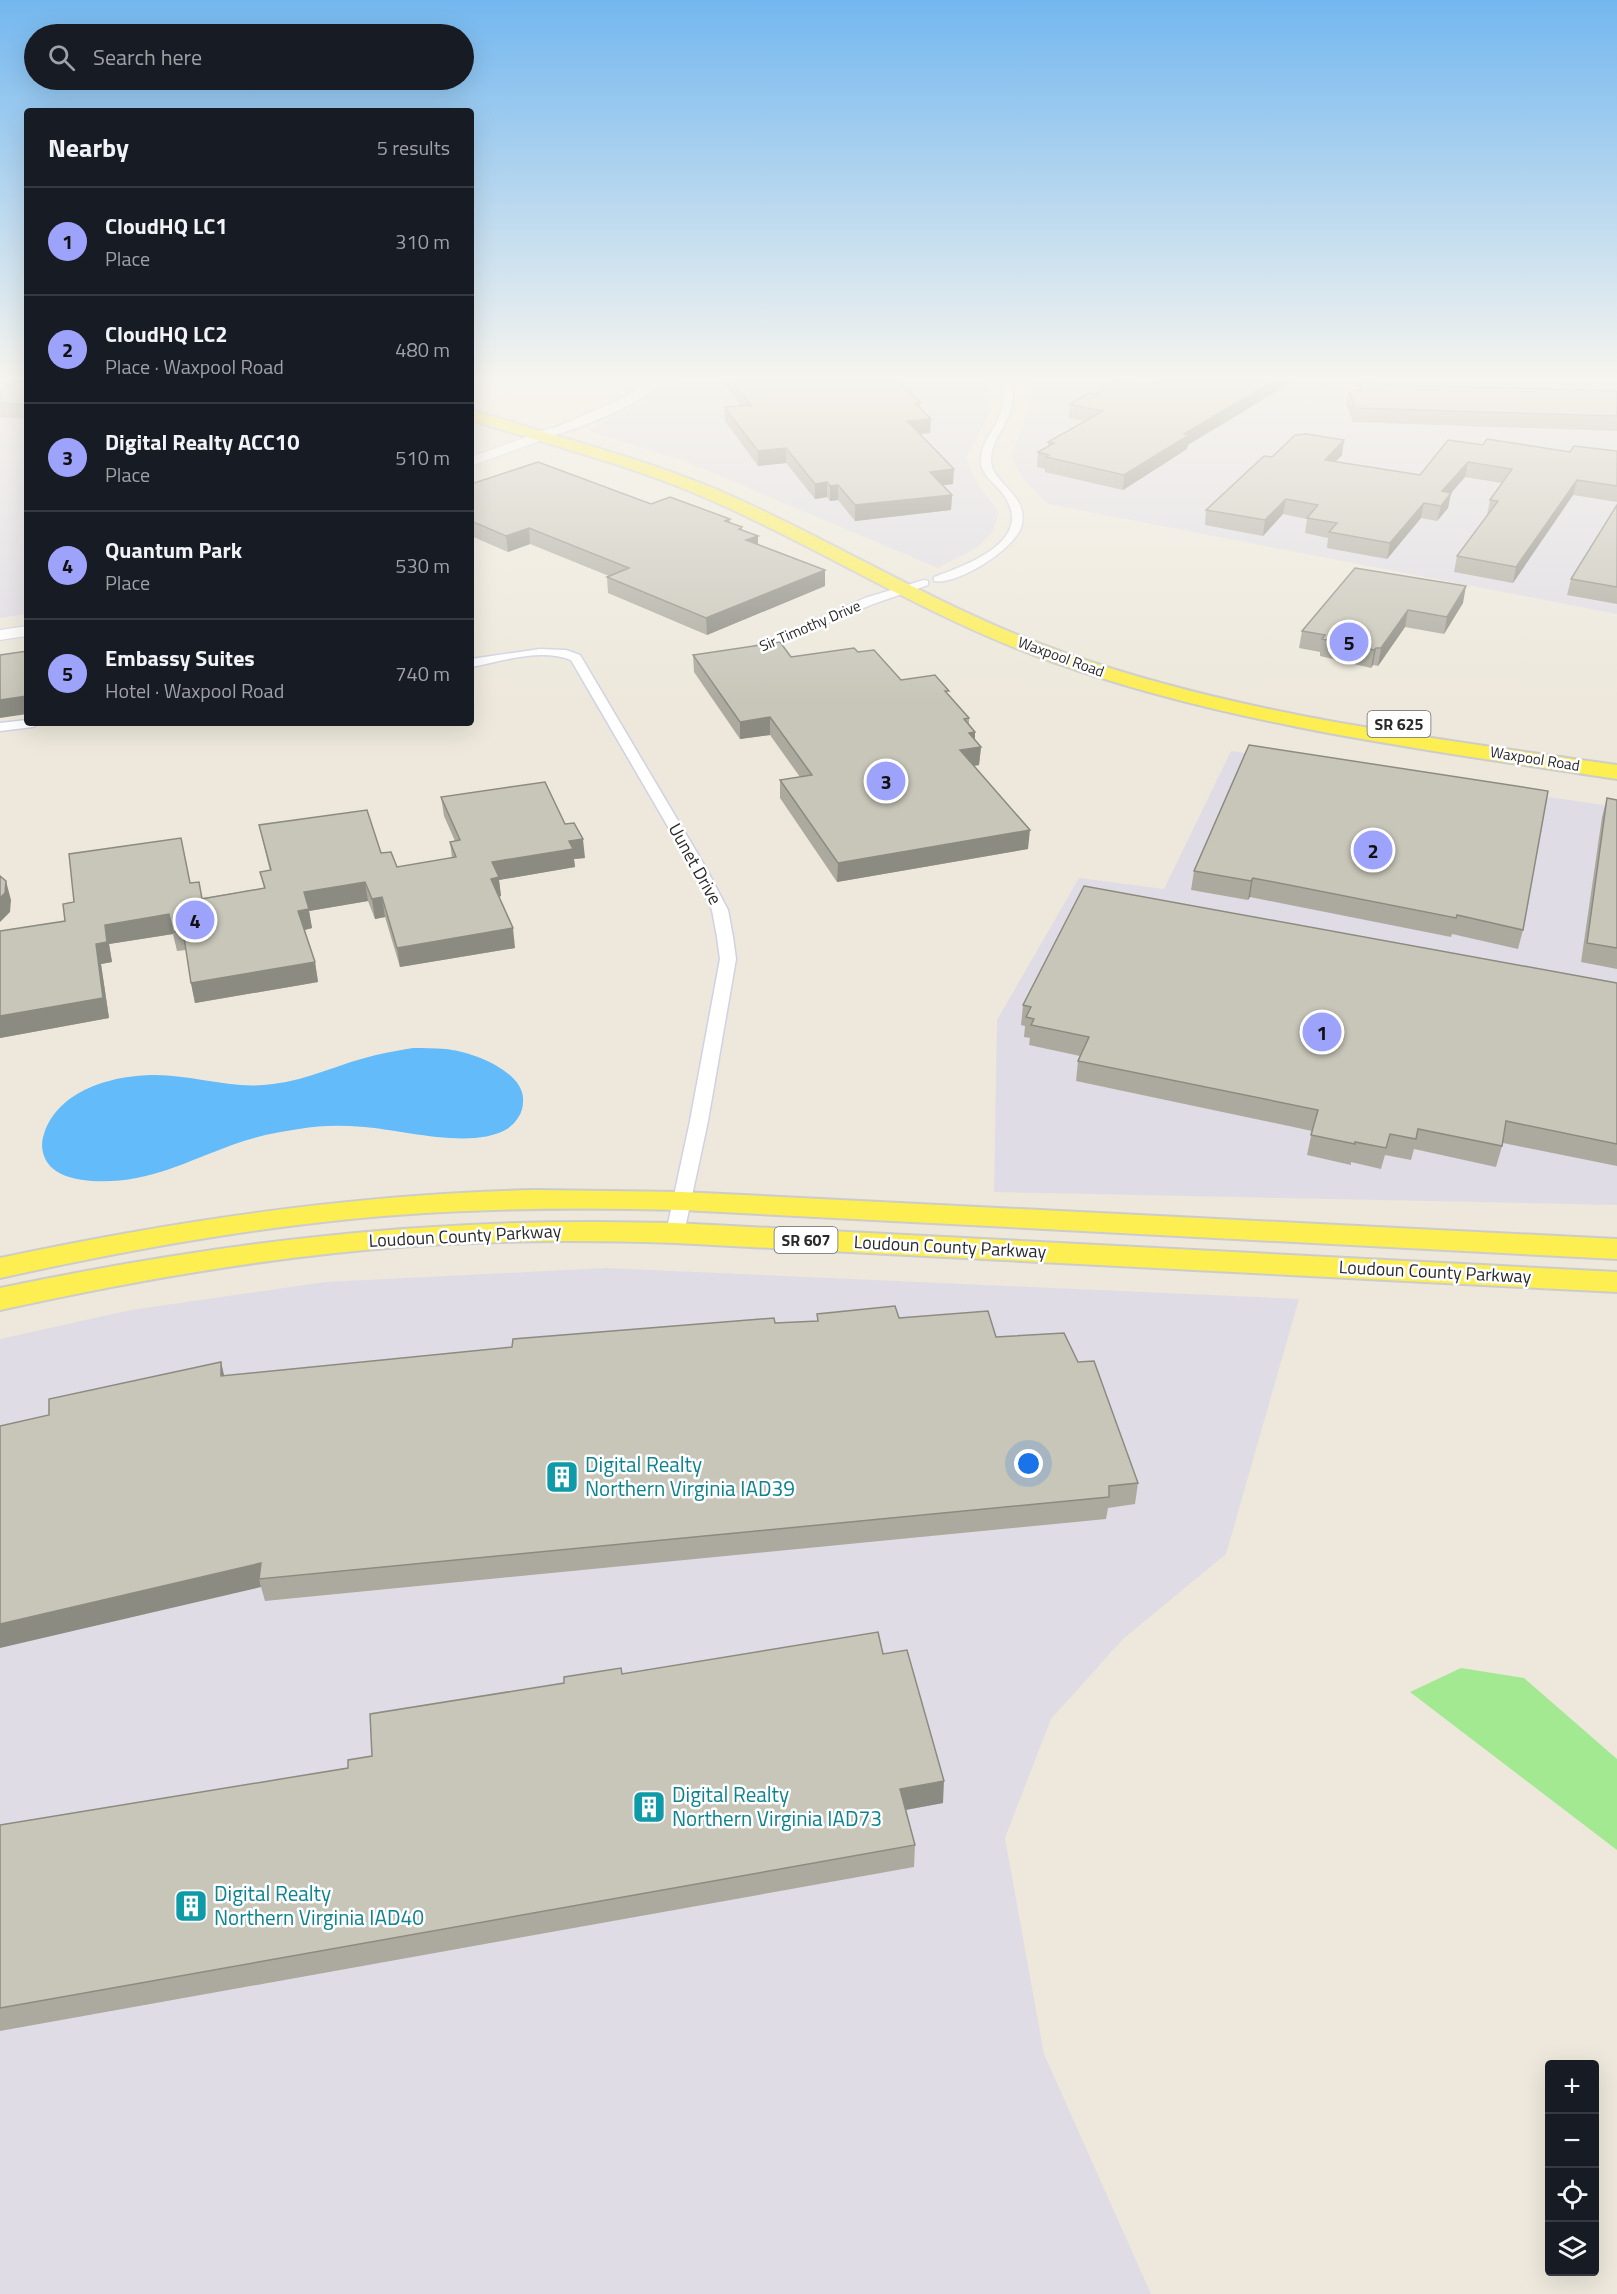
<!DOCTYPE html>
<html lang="en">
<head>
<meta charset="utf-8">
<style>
	body { margin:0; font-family:"Titillium Web",sans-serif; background:#20242c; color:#f1f3f6 }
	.controls { position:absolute; right:18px; bottom:18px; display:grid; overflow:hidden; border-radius:6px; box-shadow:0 6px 24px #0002 }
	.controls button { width:54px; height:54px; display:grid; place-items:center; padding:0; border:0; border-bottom:2px solid #363941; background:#171b24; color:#f1f3f6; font:30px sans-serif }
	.you { position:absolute; left:1029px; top:1464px; width:21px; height:21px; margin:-15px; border:4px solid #fff; border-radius:50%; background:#1a73e8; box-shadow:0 0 0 9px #1a73e833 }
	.badge { display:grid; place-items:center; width:39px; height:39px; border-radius:50%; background:#9da2fa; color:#111; font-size:20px; font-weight:700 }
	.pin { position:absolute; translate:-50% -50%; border:3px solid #fff; box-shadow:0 2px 6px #0006 }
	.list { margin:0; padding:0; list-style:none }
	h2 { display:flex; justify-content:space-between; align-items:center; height:78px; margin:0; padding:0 24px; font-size:26px }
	h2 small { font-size:20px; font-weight:400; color:#9ea1a6 }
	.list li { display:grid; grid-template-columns:39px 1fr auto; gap:18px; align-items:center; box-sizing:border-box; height:108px; padding:0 24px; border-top:2px solid #363941 }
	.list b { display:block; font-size:22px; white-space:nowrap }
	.list p { margin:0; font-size:20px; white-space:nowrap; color:#9ea1a6 }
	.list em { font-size:20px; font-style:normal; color:#9ea1a6 }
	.icon { flex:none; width:33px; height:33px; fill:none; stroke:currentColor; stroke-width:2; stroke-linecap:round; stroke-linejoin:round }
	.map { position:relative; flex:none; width:1617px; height:2294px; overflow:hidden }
	.search { position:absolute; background:#171b24; box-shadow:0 6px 24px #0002; left:24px; top:24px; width:450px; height:66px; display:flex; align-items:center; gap:15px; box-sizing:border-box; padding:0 21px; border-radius:33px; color:#9ea1a6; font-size:22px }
	.panel { position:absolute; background:#171b24; box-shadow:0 6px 24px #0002; left:24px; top:108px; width:450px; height:618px; border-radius:6px }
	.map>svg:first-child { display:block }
	.industrial { fill:#e0dce5 }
	.green { fill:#a3e992 }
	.water { fill:#64bbf9 }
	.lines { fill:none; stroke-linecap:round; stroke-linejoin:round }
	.minor-casing { stroke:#d0d1e4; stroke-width:3 }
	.tertiary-casing { stroke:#d0d1e4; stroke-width:4 }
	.secondary-casing { stroke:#d0d1e4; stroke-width:2 }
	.primary-casing { stroke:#ccc; stroke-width:4 }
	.minor { fill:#fff; fill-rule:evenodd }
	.tertiary { fill:#fff; fill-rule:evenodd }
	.secondary { fill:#fff; fill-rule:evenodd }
	.primary { fill:#fdee51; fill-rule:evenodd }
	.wall { fill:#acaa9f }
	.shaded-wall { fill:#8c8b82 }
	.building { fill:#c8c6b9; stroke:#8c8b82; stroke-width:1.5 }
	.labels { text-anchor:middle; stroke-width:5; stroke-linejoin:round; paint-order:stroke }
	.far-street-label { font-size:15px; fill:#2a2a2a; stroke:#fff }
	.shield { fill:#fff; stroke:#6a6a6a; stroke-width:1.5 }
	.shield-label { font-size:16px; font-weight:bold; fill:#2a2a2a }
	.street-label { font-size:18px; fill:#2a2a2a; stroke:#fff }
	.near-culture-label { font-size:21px; fill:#0d838f; stroke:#fff; text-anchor:start }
</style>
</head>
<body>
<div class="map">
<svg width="1617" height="2294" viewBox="0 0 1617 2294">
	<rect width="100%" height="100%" fill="#ede8db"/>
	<!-- industrial -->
	<path class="industrial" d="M 0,381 L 27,381 L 27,614 L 0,618 Z
		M 681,381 L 987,381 L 992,409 L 966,457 L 974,478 L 999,513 L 992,533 L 978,547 L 938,568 L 687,462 L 589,431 Z
		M 1027,381 L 1337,381 L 1288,415 L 1340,381 L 1617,381 L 1617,614 L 1048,504 L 1023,479 L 1011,456 L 1025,422 L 1030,397 Z
		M 1231,751 L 1617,807 L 1617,1205 L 994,1192 L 997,1020 L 1079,878 L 1164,889 Z
		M 606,1268 L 1299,1299 L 1226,1554 L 1123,1639 L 1051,1719 L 1005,1838 L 1044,2054 L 1151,2294 L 0,2294 L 0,1339 L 131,1310 L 325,1282 Z"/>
	<!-- green -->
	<path class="green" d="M 1461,1668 L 1524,1678 L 1617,1759 L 1617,1850 L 1410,1692 Z"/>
	<!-- water -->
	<path class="water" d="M 413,1048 C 424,1048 435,1048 445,1049 C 470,1051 526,1071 523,1102 C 523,1113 516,1123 507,1129 C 471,1150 404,1130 364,1127 C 342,1125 321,1125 299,1129 C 277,1132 253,1137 232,1145 C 183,1163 146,1184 92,1181 C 80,1180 67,1178 56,1171 C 44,1163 39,1148 44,1134 C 58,1090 113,1075 155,1075 C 195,1075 232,1090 273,1084 C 308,1080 341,1063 376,1055 C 388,1052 401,1050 413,1048 Z"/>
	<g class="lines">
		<defs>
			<path id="minor" d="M 1002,381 L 1012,381 C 1013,394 1014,405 1008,417 C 1002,431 991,444 991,460 C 991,483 1028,494 1022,524 C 1018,548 956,586 934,581 L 934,577 C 967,565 1037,540 1003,494 C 995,483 980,475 981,459 C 981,444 993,431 999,417 C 1004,405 1004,394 1002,381 Z
				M 924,580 L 928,581 L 928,585 L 873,604 L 747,657 L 743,658 L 737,654 L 865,598 Z
				M 540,649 L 566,650 L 580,655 L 706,868 L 728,910 L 733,937 L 736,959 L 708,1121 L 684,1233 L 682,1237 L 675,1239 L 668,1237 L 666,1233 L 690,1121 L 720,959 L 717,937 L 712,910 L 692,868 L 571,660 C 541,648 502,661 471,667 L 471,659 Z
				M 27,720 L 27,723 L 40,723 L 33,727 L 0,731 L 0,723 Z"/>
			<path id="tertiary" d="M 651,381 L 664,381 C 644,403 581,428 551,436 L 545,432 L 615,402 Z"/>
			<path id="secondary" d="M 551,428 L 556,429 L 558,432 L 556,435 L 471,466 L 471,457 Z
				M 27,626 L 27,636 L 0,640 L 0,630 Z"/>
			<path id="primary" d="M 471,410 C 500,418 529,428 558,436 C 618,454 679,472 736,498 C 846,548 950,613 1065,653 C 1242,716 1432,738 1617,765 L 1617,779 C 1427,750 1235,726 1053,662 C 938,622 834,556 724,506 C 643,468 556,447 471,420 Z
				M 536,1190 L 682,1192 L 1617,1239 L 1617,1259 L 682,1210 C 568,1207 454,1208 341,1220 C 226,1232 113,1253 0,1278 L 0,1258 C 178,1220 355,1194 536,1190 Z
				M 600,1222 L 675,1223 L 1617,1272 L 1617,1292 L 675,1243 C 587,1240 500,1240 412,1246 C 273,1256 136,1280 0,1310 L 0,1288 C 201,1246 394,1221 600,1222 Z"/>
		</defs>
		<!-- minor casing -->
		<use href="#minor" class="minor-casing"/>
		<!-- tertiary casing -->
		<use href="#tertiary" class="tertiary-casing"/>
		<!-- secondary casing -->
		<use href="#secondary" class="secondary-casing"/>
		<!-- primary casing -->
		<use href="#primary" class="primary-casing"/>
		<!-- minor -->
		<use href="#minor" class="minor"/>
		<!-- tertiary -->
		<use href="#tertiary" class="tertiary"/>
		<!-- secondary -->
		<use href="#secondary" class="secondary"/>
		<!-- primary -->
		<use href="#primary" class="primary"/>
	</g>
	<!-- wall -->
	<path class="wall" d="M 27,381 L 27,419 L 0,417 L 0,391 Z
		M 721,381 L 867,381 L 921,403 L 920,408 L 930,433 L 920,434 L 953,484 L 943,485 L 952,495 L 951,510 L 855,521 L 838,500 L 830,501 L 827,497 L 815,499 L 786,463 L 758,466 L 725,421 L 724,407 L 741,406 Z
		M 1359,384 L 1617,391 L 1617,431 L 1353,422 L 1346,404 L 1349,390 L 1358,391 Z
		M 1146,386 L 1188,445 L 1187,449 L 1123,490 L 1045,472 L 1045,469 L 1037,467 L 1038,452 L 1048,447 L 1048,442 L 1084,421 L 1069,418 L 1070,404 L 1095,394 Z
		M 1483,445 L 1570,452 L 1617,451 L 1617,502 L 1573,495 L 1513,583 L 1454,572 L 1457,556 L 1487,515 L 1490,500 L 1502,483 L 1465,477 L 1451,493 L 1448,508 L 1437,521 L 1421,518 L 1387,559 L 1327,548 L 1328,538 L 1305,533 L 1307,519 L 1283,514 L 1263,536 L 1205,525 L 1206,510 L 1272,457 L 1342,455 L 1335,462 L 1420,475 Z
		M 471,484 L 651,504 L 730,519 L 730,523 L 742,527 L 742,530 L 758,536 L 758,545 L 825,570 L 825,586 L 707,635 L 608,593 L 607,577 L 609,576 L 530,544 L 508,552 L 471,536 Z
		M 1617,505 L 1617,604 L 1567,595 L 1571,579 Z
		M 1355,568 L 1463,603 L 1444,634 L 1405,627 L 1378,666 L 1373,665 L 1371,668 L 1320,656 L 1320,652 L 1299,648 L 1302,631 Z
		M 858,652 L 901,680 L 949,696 L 969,718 L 969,724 L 975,732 L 975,741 L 981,747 L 979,765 L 974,766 L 1028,849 L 837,882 L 780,798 L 780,780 L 800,777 L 770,735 L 740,739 L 694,672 L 693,655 L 791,657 Z
		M 1249,745 L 1523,930 L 1518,949 L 1452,934 L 1451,937 L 1250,897 L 1248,900 L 1191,890 L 1194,871 Z
		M 441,797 L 565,824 L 585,858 L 574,859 L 575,867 L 499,880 L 501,896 L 499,897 L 515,948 L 400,967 L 385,917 L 375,919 L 368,901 L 309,911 L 312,928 L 304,930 L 315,962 L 318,982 L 195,1003 L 191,983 L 186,950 L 177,951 L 173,934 L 109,944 L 112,962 L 101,964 L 109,1018 L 0,1038 L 0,931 L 65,921 L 190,883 L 202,898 L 264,888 L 260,872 L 270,871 L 259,825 L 381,853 L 397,867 L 452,858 L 450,842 L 455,841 L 444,816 Z
		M 1607,798 L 1617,800 L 1617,969 L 1581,962 L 1602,817 Z
		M 1617,983 L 1617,1166 L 1503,1143 L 1496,1167 L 1414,1149 L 1411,1160 L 1385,1155 L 1381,1169 L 1351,1162 L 1351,1165 L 1307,1155 L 1312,1131 L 1076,1081 L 1078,1061 L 1080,1056 L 1029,1045 L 1030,1038 L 1024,1037 L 1025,1026 L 1021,1025 L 1023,1005 Z
		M 817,1314 L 899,1318 L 996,1337 L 1138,1483 L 1135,1504 L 1108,1508 L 1106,1519 L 265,1601 L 261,1587 L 49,1415 L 221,1362 L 224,1376 L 775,1323 L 817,1321 Z
		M 883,1654 L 943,1803 L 906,1810 L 915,1845 L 914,1867 L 0,2031 L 0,1825 L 348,1768 L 372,1756 L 622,1674 Z"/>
	<!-- shaded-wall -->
	<path class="shaded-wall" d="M 1273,381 L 1294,381 L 1188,445 L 1187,449 L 1123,490 L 1124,475 L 1184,434 Z
		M 931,419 L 930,433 L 906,436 L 907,421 Z
		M 1344,440 L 1342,455 L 1322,475 L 1325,460 Z
		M 786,448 L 786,463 L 758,466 L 758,451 Z
		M 1468,462 L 1465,477 L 1451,493 L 1448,508 L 1437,521 L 1441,506 L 1446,499 L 1439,507 L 1442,491 Z
		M 954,469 L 953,484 L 929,487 L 930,472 Z
		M 1577,480 L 1573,495 L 1513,583 L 1516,567 Z
		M 827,482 L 827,497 L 815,499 L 815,484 Z
		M 838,485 L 838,500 L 830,501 L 830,486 Z
		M 952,495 L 951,510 L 855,521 L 855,505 Z
		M 1286,499 L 1283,514 L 1263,536 L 1265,520 Z
		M 1424,503 L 1421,518 L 1387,559 L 1390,543 Z
		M 529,528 L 530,544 L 508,552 L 506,536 Z
		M 758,536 L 758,552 L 746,540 Z
		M 825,570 L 825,586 L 707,635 L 706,618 Z
		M 1466,586 L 1463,603 L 1444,634 L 1447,617 Z
		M 1408,610 L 1405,627 L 1378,666 L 1381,648 Z
		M 1376,648 L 1373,665 L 1371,668 L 1374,650 Z
		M 27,696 L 27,714 L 0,718 L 0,700 Z
		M 770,717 L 770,735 L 740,739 L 740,722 Z
		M 975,732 L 975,748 L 981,747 L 979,765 L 959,768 L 960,750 L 969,733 Z
		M 1030,830 L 1028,849 L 837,882 L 838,863 Z
		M 583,839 L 585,858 L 574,859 L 575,867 L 499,880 L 501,896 L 493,898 L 491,879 L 492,862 L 569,841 Z
		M 1253,878 L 1250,897 L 1248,900 L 1251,881 Z
		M 6,881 L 11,900 L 10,912 L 0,922 L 0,898 Z
		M 365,882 L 368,901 L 309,911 L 312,928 L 301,931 L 298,911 L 304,892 Z
		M 382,897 L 385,917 L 375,919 L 372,899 Z
		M 169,914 L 173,934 L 109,944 L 112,962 L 101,964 L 109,1018 L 0,1038 L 0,1016 L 96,944 L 105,925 Z
		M 513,928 L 515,948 L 400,967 L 397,948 Z
		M 315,962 L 318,982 L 195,1003 L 191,983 Z
		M 221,1362 L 226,1384 L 221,1376 Z
		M 261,1563 L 259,1579 L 261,1587 L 0,1648 L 0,1624 Z
		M 944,1781 L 943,1803 L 899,1811 L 900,1789 Z"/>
	<!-- building -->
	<path class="building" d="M 17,381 L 27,381 L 27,405 L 0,403 L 0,391 Z
		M 732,381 L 898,381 L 921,403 L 915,403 L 931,419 L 907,421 L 954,469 L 930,472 L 952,495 L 855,505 L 838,485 L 830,486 L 827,482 L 815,484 L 786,448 L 758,451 L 724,407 L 751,405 Z
		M 1119,381 L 1146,386 L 1155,381 L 1273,381 L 1184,434 L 1189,435 L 1124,475 L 1046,457 L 1049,455 L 1038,452 L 1054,443 L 1048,442 L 1103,411 L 1070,404 L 1089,393 L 1095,394 Z
		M 1359,384 L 1617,391 L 1617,416 L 1355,408 L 1349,390 L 1362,391 Z
		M 1306,434 L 1344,440 L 1325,460 L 1420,475 L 1448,440 L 1483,445 L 1487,439 L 1570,452 L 1574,446 L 1617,451 L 1617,486 L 1577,480 L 1516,567 L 1457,556 L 1498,501 L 1490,500 L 1512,469 L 1468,462 L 1442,491 L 1451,493 L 1441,506 L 1424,503 L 1390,543 L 1329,532 L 1337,523 L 1307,518 L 1318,505 L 1286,499 L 1265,520 L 1206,510 L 1264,456 L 1272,457 L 1295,435 Z
		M 538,462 L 651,504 L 670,497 L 730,519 L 725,521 L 742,527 L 739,529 L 758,536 L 746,540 L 825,570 L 706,618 L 607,577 L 629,568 L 529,528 L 506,536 L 471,521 L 471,484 Z
		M 1617,505 L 1617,587 L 1571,579 Z
		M 1355,568 L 1466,586 L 1447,617 L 1408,610 L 1381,648 L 1376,648 L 1374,650 L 1322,639 L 1325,635 L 1302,631 Z
		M 780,642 L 791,657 L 854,648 L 858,652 L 874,650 L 901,680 L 935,675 L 949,691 L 945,691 L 969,718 L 964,719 L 975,732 L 969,733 L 981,747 L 960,750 L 1030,830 L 838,863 L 780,780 L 812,775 L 770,717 L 740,722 L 693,655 Z
		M 27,651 L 27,696 L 0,700 L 0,655 Z
		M 1249,745 L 1548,791 L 1523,930 L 1457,915 L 1456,918 L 1253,878 L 1251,881 L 1194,871 Z
		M 545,782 L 565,824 L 574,823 L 583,839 L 569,841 L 573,849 L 492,862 L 499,877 L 491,879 L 513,928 L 397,948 L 382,897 L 372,899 L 365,882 L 304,892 L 309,909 L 298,911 L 315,962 L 191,983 L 183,931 L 173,932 L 169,914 L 105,925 L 107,942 L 96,944 L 103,998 L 0,1016 L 0,931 L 65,921 L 63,904 L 74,902 L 69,854 L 181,838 L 190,883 L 199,882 L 202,899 L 265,888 L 260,872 L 271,870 L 259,825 L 367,810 L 381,853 L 391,852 L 397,867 L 456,857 L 450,842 L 460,840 L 441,797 Z
		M 1607,798 L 1617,800 L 1617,948 L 1587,943 Z
		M 0,876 L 6,881 L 5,893 L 0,898 Z
		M 1084,886 L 1617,983 L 1617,1144 L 1506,1121 L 1502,1146 L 1418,1129 L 1416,1139 L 1390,1134 L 1386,1148 L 1355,1142 L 1355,1144 L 1311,1135 L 1318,1110 L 1078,1061 L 1089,1037 L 1031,1025 L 1034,1019 L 1026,1017 L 1031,1007 L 1023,1005 Z
		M 895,1306 L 899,1318 L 988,1311 L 996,1337 L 1064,1333 L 1078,1362 L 1094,1361 L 1138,1483 L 1109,1486 L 1109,1497 L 259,1579 L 261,1563 L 0,1624 L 0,1426 L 49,1415 L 49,1399 L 221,1362 L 221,1376 L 512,1347 L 513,1339 L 774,1318 L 775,1323 L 818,1321 L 817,1314 Z
		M 878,1632 L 883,1654 L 907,1650 L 944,1781 L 900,1789 L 915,1845 L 0,2008 L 0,1825 L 348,1768 L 348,1760 L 372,1756 L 370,1714 L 564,1683 L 564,1677 L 621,1668 L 622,1674 Z"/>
	<!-- sky -->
	<linearGradient id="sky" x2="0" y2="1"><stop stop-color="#73b7ef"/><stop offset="0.54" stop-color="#f7f5ef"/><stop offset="1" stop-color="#f7f5ef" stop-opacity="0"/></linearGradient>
	<rect width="1617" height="702" fill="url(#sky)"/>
	<!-- icons -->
	<defs>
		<symbol id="building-square" viewBox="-11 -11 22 22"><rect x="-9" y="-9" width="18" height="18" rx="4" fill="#0f9aa8" stroke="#fff"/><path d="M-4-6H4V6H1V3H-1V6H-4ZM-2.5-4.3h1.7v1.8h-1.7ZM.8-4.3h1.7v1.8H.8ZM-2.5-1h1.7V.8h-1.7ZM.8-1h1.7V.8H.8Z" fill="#fff"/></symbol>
	</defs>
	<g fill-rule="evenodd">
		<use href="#building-square" x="543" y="1458" width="38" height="38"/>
		<use href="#building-square" x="630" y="1788" width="38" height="38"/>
		<use href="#building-square" x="172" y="1887" width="38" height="38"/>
	</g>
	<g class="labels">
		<!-- far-street labels -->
		<g class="far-street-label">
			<text transform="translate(810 626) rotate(-23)" y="5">Sir Timothy Drive</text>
			<text transform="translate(1061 657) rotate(20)" y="5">Waxpool Road</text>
			<text transform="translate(1535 759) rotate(9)" y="5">Waxpool Road</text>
		</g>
		<!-- shield labels -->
		<g class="shield">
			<rect x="1367.5" y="711" width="63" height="26" rx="4.5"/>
			<rect x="774.5" y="1227" width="63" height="26" rx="4.5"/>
		</g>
		<g class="shield-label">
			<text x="1399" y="730">SR 625</text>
			<text x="806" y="1246">SR 607</text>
		</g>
		<!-- street labels -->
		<g class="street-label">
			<text transform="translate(695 864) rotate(61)" y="6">Uunet Drive</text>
			<text transform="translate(465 1236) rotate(-3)" y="6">Loudoun County Parkway</text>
			<text transform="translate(950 1247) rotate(3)" y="6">Loudoun County Parkway</text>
			<text transform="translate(1435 1272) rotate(3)" y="6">Loudoun County Parkway</text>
		</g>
		<!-- near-culture labels -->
		<g class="near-culture-label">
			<text x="585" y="1472">Digital Realty<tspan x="585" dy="24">Northern Virginia IAD39</tspan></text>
			<text x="672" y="1802">Digital Realty<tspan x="672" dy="24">Northern Virginia IAD73</tspan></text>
			<text x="214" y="1901">Digital Realty<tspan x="214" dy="24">Northern Virginia IAD40</tspan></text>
		</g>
	</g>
</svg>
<div class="controls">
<button>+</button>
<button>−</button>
<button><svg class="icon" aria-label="locate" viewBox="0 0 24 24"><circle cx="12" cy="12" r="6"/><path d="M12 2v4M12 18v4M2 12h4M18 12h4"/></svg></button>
<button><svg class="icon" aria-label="layers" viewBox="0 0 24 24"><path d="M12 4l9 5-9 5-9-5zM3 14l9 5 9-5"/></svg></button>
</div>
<div class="you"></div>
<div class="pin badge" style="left:1322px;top:1032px">1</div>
<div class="pin badge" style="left:1373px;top:850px">2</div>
<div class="pin badge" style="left:886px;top:781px">3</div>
<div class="pin badge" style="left:195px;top:920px">4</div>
<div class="pin badge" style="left:1349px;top:642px">5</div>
<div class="search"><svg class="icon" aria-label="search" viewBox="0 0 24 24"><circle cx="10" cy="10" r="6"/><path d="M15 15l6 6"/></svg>Search here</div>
<section class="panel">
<h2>Nearby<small>5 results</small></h2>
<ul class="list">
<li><span class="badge">1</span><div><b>CloudHQ LC1</b><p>Place</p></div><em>310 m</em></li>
<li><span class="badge">2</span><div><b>CloudHQ LC2</b><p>Place · Waxpool Road</p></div><em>480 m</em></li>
<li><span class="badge">3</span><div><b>Digital Realty ACC10</b><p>Place</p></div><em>510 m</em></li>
<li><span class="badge">4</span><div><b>Quantum Park</b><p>Place</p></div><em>530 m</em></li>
<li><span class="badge">5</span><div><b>Embassy Suites</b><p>Hotel · Waxpool Road</p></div><em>740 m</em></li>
</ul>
</section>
</div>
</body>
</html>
